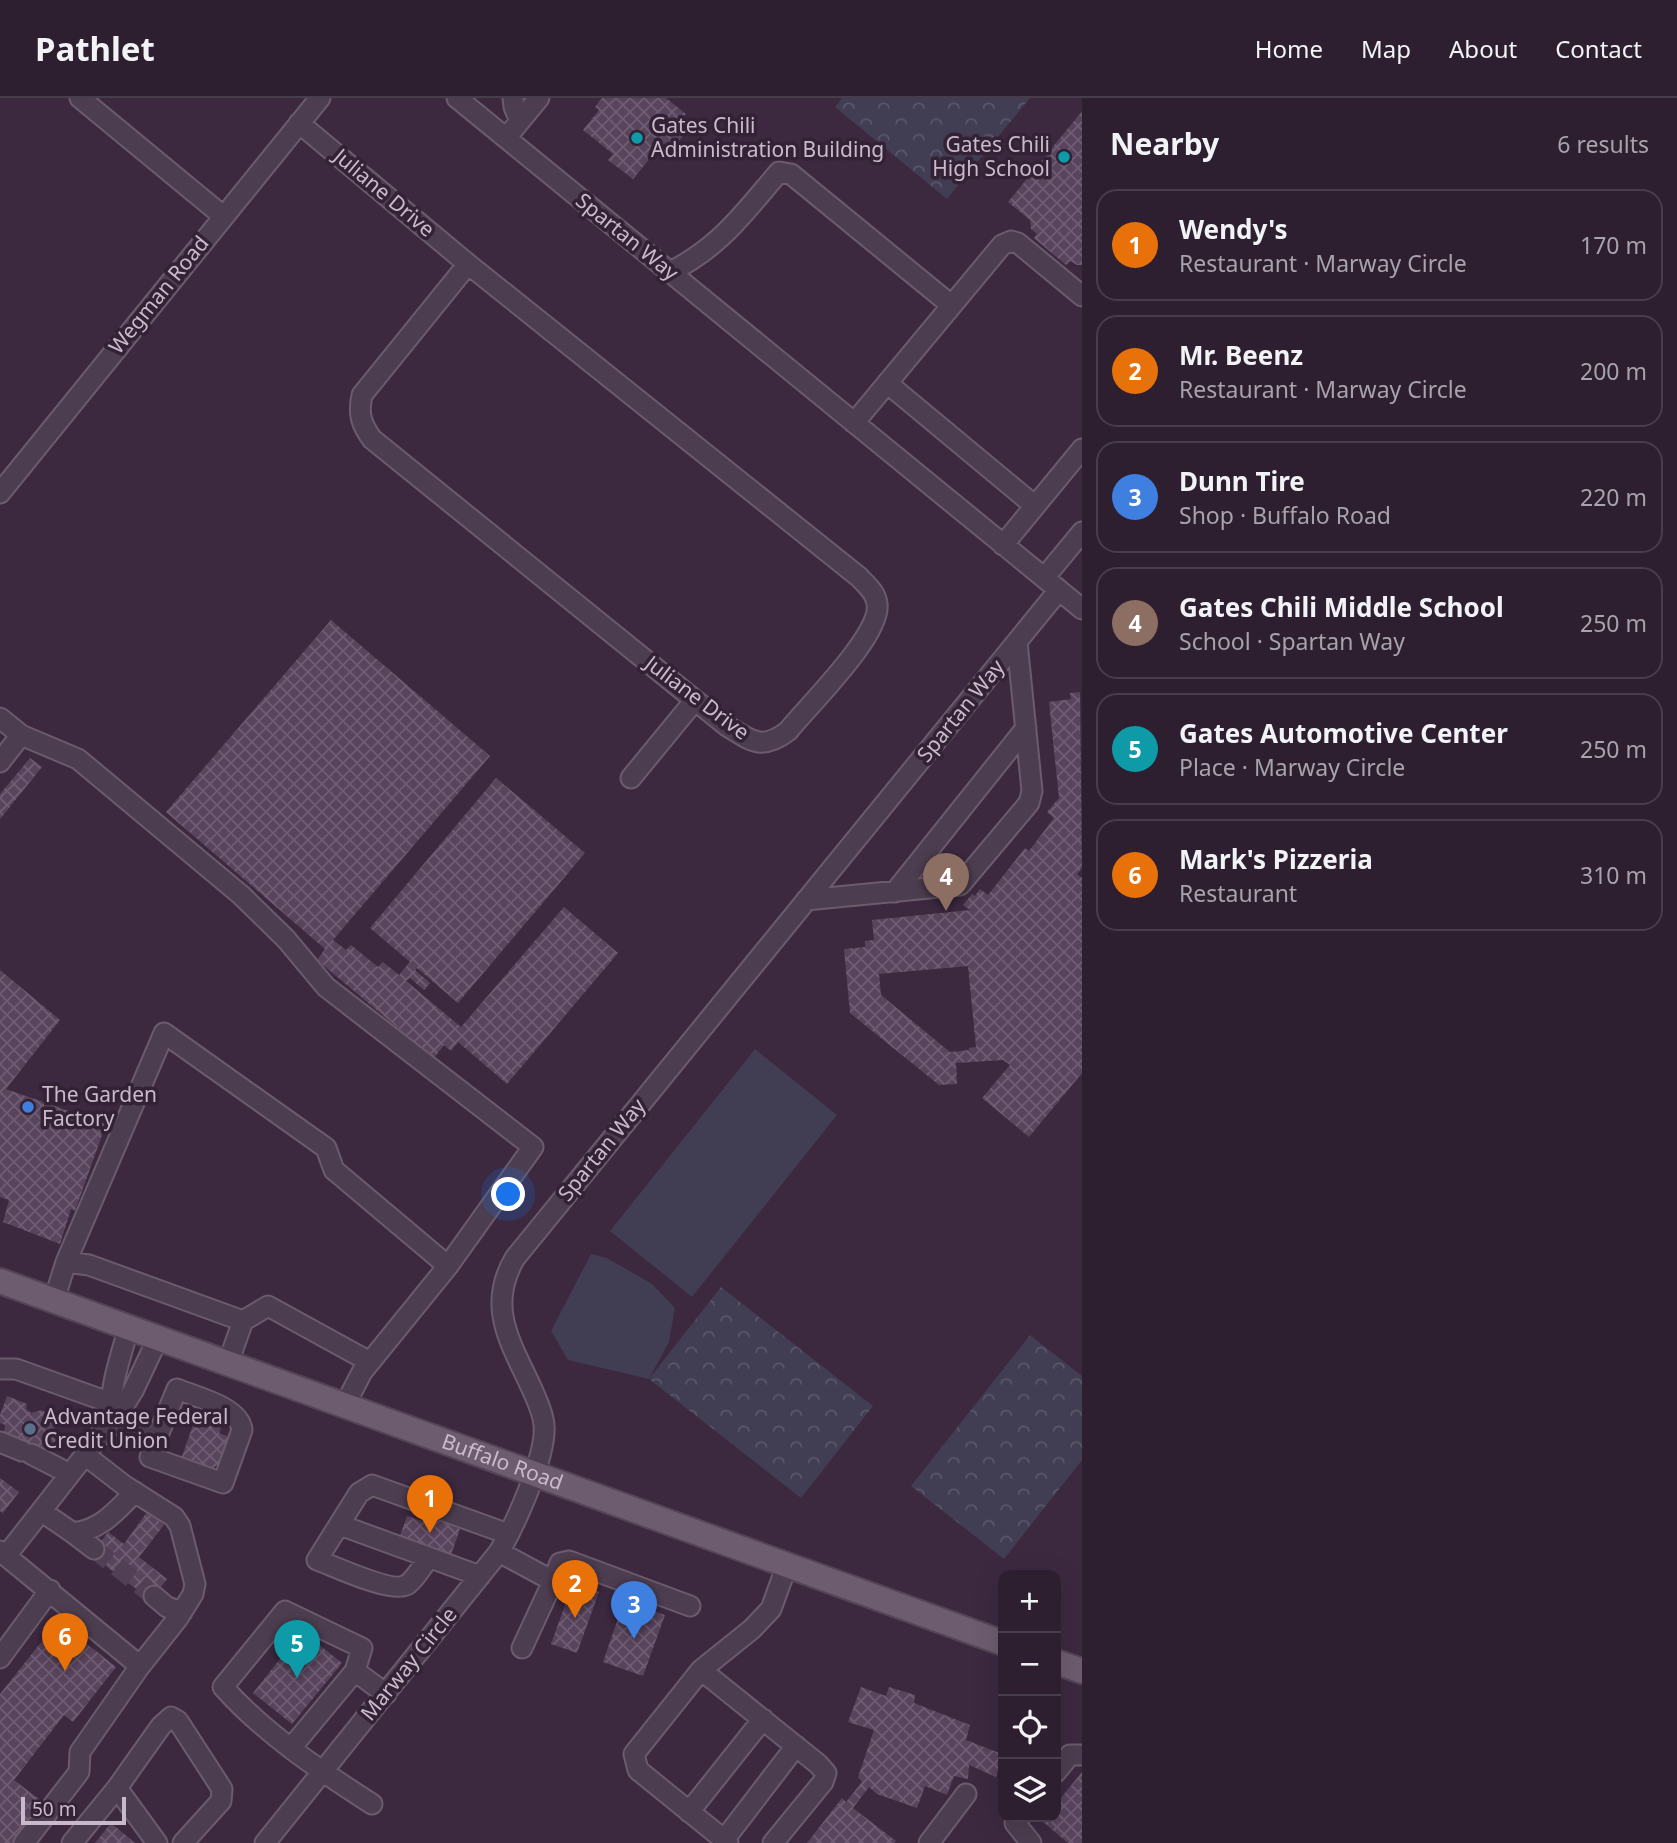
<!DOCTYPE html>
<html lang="en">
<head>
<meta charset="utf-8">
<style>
	body { margin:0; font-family:"Noto Sans",sans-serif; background:#392c3c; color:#f1f3f6 }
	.controls { position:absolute; right:21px; bottom:21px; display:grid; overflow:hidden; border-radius:14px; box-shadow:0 7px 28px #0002 }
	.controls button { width:63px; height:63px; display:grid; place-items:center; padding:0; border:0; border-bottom:2px solid #483d4c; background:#2d1f30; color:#f1f3f6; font:35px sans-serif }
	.scale { position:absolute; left:21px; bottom:18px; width:105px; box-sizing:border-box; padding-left:7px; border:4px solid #c8baca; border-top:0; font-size:19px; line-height:24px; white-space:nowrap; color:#c8baca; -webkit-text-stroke:5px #332235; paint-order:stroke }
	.you { position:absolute; left:509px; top:1097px; width:24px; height:24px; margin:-18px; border:5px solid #fff; border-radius:50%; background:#1a73e8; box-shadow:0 0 0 10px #1a73e833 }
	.badge { display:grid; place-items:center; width:46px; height:46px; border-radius:50%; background:#1a73e8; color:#fff; font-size:23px; font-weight:700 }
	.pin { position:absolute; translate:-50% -58px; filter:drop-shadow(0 2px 4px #0008) }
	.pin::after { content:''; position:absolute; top:37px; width:24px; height:21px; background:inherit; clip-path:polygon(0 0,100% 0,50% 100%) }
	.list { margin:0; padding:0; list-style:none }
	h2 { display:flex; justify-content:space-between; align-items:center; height:91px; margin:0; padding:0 28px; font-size:30px }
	h2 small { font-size:23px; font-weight:400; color:#a7a2ab }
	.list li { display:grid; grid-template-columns:46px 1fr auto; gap:21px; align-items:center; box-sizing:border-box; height:112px; margin:0 14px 14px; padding:0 14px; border:2px solid #483d4c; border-radius:21px }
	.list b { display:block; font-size:26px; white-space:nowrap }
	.list p { margin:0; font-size:23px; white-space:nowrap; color:#a7a2ab }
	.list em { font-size:23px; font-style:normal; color:#a7a2ab }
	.icon { flex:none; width:38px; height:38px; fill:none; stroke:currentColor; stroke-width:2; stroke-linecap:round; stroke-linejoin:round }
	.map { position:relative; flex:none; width:1082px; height:1745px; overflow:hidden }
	header { display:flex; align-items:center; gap:42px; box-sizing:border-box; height:98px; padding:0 35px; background:#2d1f30; border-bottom:2px solid #483d4c }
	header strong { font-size:33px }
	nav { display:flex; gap:38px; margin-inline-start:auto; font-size:24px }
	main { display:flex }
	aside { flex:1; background:#2d1f30 }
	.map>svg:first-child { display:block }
	.park { fill:url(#park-crowns) }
	.garden { fill:#413d52 }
	.building { fill:url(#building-cross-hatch); fill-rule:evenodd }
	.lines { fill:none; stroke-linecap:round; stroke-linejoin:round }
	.minor-tunnel { stroke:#513f55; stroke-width:19; stroke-dasharray:19 10; stroke-linecap:butt }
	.minor-casing { stroke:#6b5b6d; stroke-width:23 }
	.major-casing { stroke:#544456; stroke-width:28 }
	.minor { stroke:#4d3d50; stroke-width:19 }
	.major { stroke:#6d5c6f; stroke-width:24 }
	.culture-dot { fill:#0f9aa8; stroke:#332235; stroke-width:2.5 }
	.shop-dot { fill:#3f7fe0; stroke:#332235; stroke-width:2.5 }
	.service-dot { fill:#5c6f8a; stroke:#332235; stroke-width:2.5 }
	.labels { text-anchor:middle; stroke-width:7; stroke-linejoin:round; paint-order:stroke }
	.poi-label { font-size:21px; fill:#c8baca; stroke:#332235; text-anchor:start }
	.street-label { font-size:21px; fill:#c8baca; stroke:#332235 }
</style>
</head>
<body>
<header>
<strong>Pathlet</strong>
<nav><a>Home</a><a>Map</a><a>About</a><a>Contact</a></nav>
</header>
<main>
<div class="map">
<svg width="1082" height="1745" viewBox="0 0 1082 1745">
	<defs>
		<pattern id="park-crowns" width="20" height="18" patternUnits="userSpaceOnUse" patternTransform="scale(1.75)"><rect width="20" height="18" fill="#413d52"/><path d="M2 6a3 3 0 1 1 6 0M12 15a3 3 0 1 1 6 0" fill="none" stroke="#5b576a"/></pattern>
		<pattern id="building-cross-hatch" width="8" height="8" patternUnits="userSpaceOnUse" patternTransform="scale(1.75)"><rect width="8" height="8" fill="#59445d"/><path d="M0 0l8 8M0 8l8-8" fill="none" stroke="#6f5d73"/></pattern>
	</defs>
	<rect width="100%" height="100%" fill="#3c2940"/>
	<!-- park -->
	<path class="park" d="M 842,0 L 1030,0 L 947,101 L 835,9 Z
		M 721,1189 L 873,1308 L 801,1400 L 649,1281 Z
		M 1030,1237 L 1082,1278 L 1082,1362 L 1004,1461 L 911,1388 Z"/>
	<!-- garden -->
	<path class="garden" d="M 755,951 L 837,1017 L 692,1199 L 610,1133 Z
		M 591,1156 L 607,1160 L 652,1186 L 675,1210 L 669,1244 L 649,1281 L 568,1262 L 551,1233 Z"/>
	<!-- building -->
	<path class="building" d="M 602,0 L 666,0 L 686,16 L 679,25 L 688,32 L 669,55 L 660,48 L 633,81 L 608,62 L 613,56 L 583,32 L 599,12 L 595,9 Z
		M 1082,13 L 1082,167 L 1077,167 L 1070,163 L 1066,167 L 1034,140 L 1037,136 L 1031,131 L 1030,122 L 1008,104 Z
		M 331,522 L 490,658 L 333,842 L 346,852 L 351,847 L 378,869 L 383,864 L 399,877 L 410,864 L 370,830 L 496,680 L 585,755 L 458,905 L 417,870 L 415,872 L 430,885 L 424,892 L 410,880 L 406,883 L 461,929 L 564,809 L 618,855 L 507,986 L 458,944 L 451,953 L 444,947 L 434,960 L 317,862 L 325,851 L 166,714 Z
		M 1080,594 L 1082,770 L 1077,776 L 1082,780 L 1082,975 L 1029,1039 L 982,1000 L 1010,967 L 1003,962 L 956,965 L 957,986 L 939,987 L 850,915 L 844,851 L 865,849 L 865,843 L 874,842 L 872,822 L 970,812 L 963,807 L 972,796 L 975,798 L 980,791 L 988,797 L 1025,750 L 1029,753 L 1054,720 L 1047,714 L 1059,700 L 1049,604 L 1071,601 L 1070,595 ZM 968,868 L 976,949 L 969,950 L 969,952 L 950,954 L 881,897 L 879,876 Z
		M 30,660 L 42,669 L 0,721 L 0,696 Z
		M 0,872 L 60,922 L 6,991 L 106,1026 L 75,1113 L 71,1111 L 60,1146 L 3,1124 L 9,1102 L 0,1099 Z
		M 7,1298 L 27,1306 L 26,1311 L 31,1315 L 42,1312 L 52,1319 L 55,1323 L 54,1333 L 61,1336 L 54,1345 L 41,1351 L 10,1343 L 10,1338 L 4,1335 L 5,1327 L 0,1325 L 0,1317 Z
		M 198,1313 L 224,1322 L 219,1335 L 229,1339 L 226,1346 L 234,1349 L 229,1361 L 211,1371 L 181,1361 Z
		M 0,1380 L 19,1394 L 3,1415 L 0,1413 Z
		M 147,1414 L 164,1427 L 139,1459 L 167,1481 L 151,1502 L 91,1457 L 108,1434 L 124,1446 Z
		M 407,1418 L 434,1427 L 436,1422 L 460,1431 L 451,1457 L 400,1438 Z
		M 573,1485 L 599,1494 L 577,1555 L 551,1546 Z
		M 624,1503 L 665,1517 L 643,1578 L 603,1564 Z
		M 58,1523 L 116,1569 L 73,1624 L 64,1617 L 14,1682 L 44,1705 L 13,1745 L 0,1745 L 0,1596 Z
		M 302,1533 L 342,1565 L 292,1626 L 253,1595 Z
		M 861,1589 L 886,1598 L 889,1589 L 915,1597 L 914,1605 L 970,1627 L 966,1642 L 1002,1656 L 996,1679 L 969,1667 L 968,1681 L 954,1678 L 947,1697 L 925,1688 L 917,1710 L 877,1696 L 869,1689 L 853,1710 L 896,1743 L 894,1745 L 807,1745 L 842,1700 L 846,1704 L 862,1684 L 858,1679 L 874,1632 L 848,1624 Z
		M 1082,1674 L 1082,1745 L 1068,1745 L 1042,1723 L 1045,1719 L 1056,1719 L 1056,1706 Z
		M 111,1725 L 135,1745 L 95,1745 Z"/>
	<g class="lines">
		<!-- minor-tunnel -->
		<path class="minor-tunnel" d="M 94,1451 L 154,1498"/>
		<defs>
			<path id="minor" d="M 80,0 L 223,118
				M 513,0 L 514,9 L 520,23
				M 299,25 L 468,166 L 859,479 C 866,487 876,494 877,506 C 882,536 808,608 788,633 C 762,653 751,643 727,628 L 372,341 C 361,326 358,316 362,297 L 468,166
				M 506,40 L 539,0
				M 670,174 C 720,149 743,116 779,74 L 791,76 L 951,207
				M 887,285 L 1035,408
				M 854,325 L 1002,147 L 1011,143 L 1018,145 L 1082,198
				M 0,395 L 320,0
				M 1003,447 L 1082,351
				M 1044,480 L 1082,434
				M 1059,492 L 1082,511
				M 0,620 L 21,637 L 78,661 L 241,797 L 286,841 L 326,889 L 533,1049 L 448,1168
				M 0,664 L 21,637
				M 631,680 L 695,602
				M 895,794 L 1026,630
				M 806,802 L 960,787 L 1029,705 L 1032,693 L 1017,544
				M 66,1164 L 89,1167 L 243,1223 L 268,1208 L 370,1264
				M 54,1202 L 66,1164 L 164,935 L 326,1050 L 334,1072 L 448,1168 L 362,1274 L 345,1307
				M 228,1265 L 243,1223
				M 0,1271 L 16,1271 L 111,1305
				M 111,1317 C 110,1287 121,1257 129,1229
				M 109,1323 L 156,1342 L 150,1359 L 223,1385 L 242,1332 C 240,1309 196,1299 177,1291 L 156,1342
				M 0,1344 L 22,1353
				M 31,1356 L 70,1376
				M 85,1357 L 125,1388 L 174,1419 L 180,1428 L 195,1486 L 193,1496 L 178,1520 L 140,1568
				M 41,1413 L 73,1435 C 101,1432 116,1413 135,1394
				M 340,1427 L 480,1478
				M 73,1435 L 94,1451
				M 0,1453 L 140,1568 L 80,1654 L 79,1674 L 24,1745
				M 499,1454 L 553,1483 L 560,1465 L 569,1463 L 690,1508
				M 6,1458 L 99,1339 L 111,1319 L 123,1309 L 133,1293 L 158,1240
				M 429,1460 C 422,1468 416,1480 408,1486 C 394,1497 334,1468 317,1462 L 359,1395 L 372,1387 L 508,1436
				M 154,1498 L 167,1509 L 182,1514
				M 522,1550 L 553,1483
				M 0,1560 L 50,1492
				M 701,1572 L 818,1666 L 826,1675 L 823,1684 L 773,1745
				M 291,1650 L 355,1573
				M 1056,1674 L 1070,1657 L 1082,1657
				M 117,1690 L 157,1745
				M 372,1706 C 319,1672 265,1636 223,1589 L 285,1513 L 362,1550 L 355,1573 L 386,1596
				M 689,1714 L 763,1621
				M 1020,1719 L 1015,1725 L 1031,1745
				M 724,1742 L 796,1648
				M 72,1745 L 117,1690 L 161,1628 L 171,1619 L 178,1623 L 222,1691 L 221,1703 L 183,1745
				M 265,1745 L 499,1454 C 515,1427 547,1357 544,1327 C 543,1314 537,1303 532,1291 C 511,1245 486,1209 515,1160 L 1059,492 L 457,0
				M 728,1745 L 638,1672 L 634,1656 L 701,1572 L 752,1531 L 771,1511 L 787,1467
				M 929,1745 L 966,1696"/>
			<g id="major">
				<path id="s1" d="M 0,1183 L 1003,1545"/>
				<path d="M 1056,1564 L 1082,1573"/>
			</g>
		</defs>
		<!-- minor casing -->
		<use href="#minor" class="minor-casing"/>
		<!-- major casing -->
		<use href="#major" class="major-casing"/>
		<!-- minor -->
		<use href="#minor" class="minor"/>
		<!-- major -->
		<use href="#major" class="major"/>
	</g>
	<!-- markers -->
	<g class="culture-dot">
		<circle cx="637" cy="40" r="7"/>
		<circle cx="1064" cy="59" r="7"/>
	</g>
	<circle class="shop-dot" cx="28" cy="1009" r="7"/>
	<circle class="service-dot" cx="30" cy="1331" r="7"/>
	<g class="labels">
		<!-- poi labels -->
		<g class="poi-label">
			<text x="651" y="35">Gates Chili<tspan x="651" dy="24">Administration Building</tspan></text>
			<text x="1050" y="54" text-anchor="end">Gates Chili<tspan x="1050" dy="24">High School</tspan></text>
			<text x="42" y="1004">The Garden<tspan x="42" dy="24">Factory</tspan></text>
			<text x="44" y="1326">Advantage Federal<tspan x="44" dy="24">Credit Union</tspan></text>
		</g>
		<!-- street labels -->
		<g class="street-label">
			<text transform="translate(384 95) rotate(40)" y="7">Juliane Drive</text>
			<text transform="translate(627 139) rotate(39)" y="7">Spartan Way</text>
			<text transform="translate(159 197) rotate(-51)" y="7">Wegman Road</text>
			<text transform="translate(697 600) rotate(37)" y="7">Juliane Drive</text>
			<text transform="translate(961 613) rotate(-51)" y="7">Spartan Way</text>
			<text transform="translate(602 1052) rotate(-51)" y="7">Spartan Way</text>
			<text dy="7" stroke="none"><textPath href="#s1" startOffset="534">Buffalo Road</textPath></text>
			<text transform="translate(409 1566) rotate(-51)" y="7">Marway Circle</text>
		</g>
	</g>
</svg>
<div class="controls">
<button>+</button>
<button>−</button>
<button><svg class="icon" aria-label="locate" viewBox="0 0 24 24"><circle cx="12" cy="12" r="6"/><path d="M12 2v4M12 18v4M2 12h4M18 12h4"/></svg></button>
<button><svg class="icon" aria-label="layers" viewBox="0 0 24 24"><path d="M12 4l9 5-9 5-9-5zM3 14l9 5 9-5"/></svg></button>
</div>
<div class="scale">50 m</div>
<div class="you"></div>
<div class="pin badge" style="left:430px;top:1435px;background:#e8710a">1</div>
<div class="pin badge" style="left:575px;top:1520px;background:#e8710a">2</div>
<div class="pin badge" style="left:634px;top:1541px;background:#3f7fe0">3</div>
<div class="pin badge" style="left:946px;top:813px;background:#8d6e63">4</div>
<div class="pin badge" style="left:297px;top:1580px;background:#0f9aa8">5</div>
<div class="pin badge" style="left:65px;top:1573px;background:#e8710a">6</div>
</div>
<aside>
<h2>Nearby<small>6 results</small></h2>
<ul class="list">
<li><span class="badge" style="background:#e8710a">1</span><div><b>Wendy's</b><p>Restaurant · Marway Circle</p></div><em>170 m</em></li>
<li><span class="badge" style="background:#e8710a">2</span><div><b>Mr. Beenz</b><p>Restaurant · Marway Circle</p></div><em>200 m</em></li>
<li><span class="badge" style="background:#3f7fe0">3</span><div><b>Dunn Tire</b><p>Shop · Buffalo Road</p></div><em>220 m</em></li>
<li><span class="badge" style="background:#8d6e63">4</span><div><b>Gates Chili Middle School</b><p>School · Spartan Way</p></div><em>250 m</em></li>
<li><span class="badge" style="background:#0f9aa8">5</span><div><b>Gates Automotive Center</b><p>Place · Marway Circle</p></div><em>250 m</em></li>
<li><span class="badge" style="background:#e8710a">6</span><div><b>Mark's Pizzeria</b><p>Restaurant</p></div><em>310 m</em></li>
</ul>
</aside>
</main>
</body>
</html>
